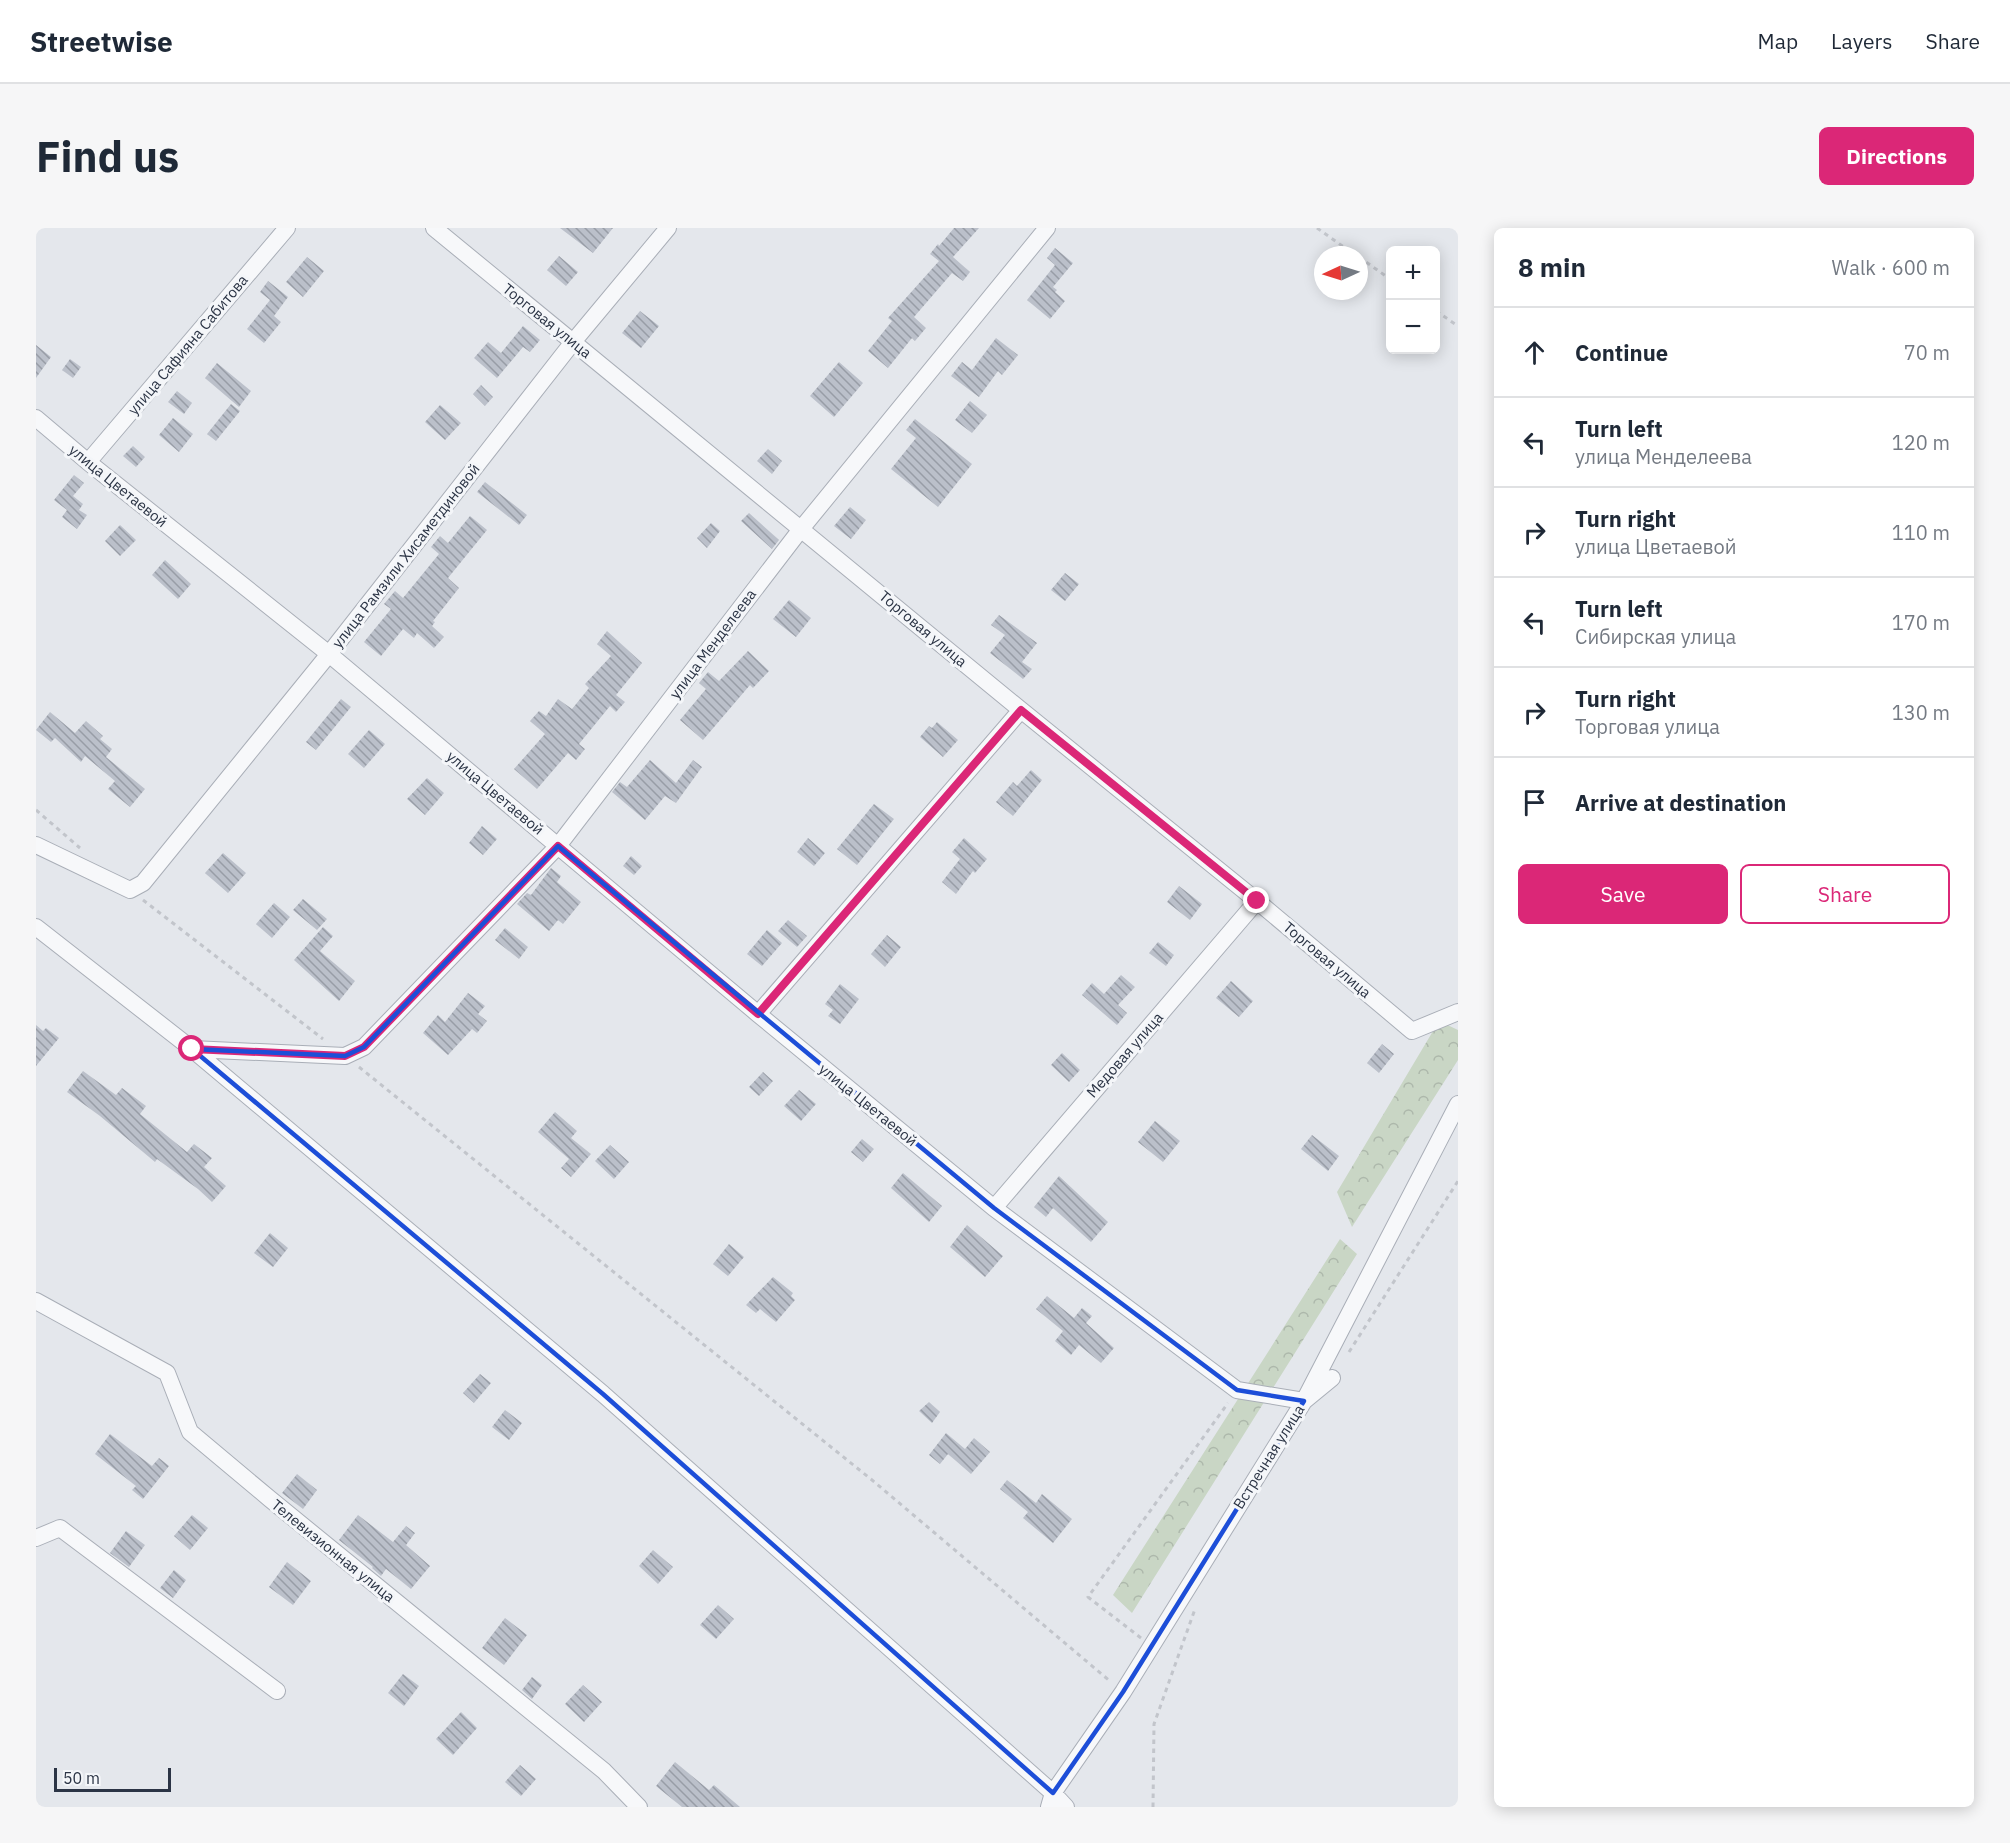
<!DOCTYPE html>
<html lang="en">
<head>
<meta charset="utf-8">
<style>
	body { margin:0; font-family:"IBM Plex Sans",sans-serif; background:#f6f6f7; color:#1f2937 }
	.controls { position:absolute; right:18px; top:18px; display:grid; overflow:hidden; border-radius:9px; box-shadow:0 3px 15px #0003 }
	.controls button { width:54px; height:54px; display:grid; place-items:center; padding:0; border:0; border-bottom:2px solid #e0e1e3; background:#fff; color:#1f2937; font:30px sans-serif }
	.compass { position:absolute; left:1278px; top:18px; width:54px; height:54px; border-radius:50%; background:#fff; box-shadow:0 3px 15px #0003; rotate:266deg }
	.scale { position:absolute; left:18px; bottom:15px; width:117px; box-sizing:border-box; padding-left:6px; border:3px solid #2b3445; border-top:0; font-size:16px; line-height:21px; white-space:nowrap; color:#2b3445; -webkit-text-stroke:4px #f4f6f9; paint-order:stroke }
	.stop { position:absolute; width:18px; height:18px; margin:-14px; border:4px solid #db2777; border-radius:50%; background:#fff }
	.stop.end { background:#db2777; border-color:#fff; box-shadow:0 2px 6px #0008 }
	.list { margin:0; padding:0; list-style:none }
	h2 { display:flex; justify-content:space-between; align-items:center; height:78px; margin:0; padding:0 24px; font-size:26px }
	h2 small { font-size:20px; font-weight:400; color:#747a83 }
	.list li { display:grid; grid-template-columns:39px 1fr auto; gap:18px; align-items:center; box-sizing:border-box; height:90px; padding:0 24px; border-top:2px solid #e0e1e3 }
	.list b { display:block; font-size:22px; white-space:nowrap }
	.list p { margin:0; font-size:20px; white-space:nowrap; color:#747a83 }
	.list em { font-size:20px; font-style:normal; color:#747a83 }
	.actions { display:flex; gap:12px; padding:18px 24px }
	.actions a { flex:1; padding:14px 0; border:2px solid #db2777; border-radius:9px; text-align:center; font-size:21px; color:#db2777 }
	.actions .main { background:#db2777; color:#fff }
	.icon { flex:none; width:33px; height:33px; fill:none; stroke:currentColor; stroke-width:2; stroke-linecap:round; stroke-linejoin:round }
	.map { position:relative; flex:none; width:1422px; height:1579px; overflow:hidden; border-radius:9px }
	header { display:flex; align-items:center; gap:36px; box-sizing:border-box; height:84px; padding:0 30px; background:#fff; border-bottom:2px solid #e0e1e3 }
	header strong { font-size:28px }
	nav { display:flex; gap:33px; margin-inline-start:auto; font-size:21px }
	.intro { display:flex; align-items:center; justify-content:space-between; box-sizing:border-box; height:144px; padding:0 36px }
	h1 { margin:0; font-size:42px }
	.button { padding:15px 27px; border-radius:9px; background:#db2777; color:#fff; font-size:21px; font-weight:700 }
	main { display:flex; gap:36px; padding:0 36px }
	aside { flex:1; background:#fff; border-radius:9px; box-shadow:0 3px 15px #0003 }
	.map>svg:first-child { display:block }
	.forest { fill:url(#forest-crowns) }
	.building { fill:url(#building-back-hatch) }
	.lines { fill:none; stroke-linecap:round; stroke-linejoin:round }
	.minor-casing { stroke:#a9aeb7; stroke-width:18 }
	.path { stroke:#c2c5cb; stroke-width:3; stroke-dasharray:4.5 4.5; stroke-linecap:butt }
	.minor { stroke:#f7f8fa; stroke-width:16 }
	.route { stroke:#db2777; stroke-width:8 }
	.marked { fill:none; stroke:#1d4ed8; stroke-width:4.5; stroke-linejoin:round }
	.labels { text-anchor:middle; stroke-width:6; stroke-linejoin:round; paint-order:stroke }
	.street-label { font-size:15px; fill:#2b3445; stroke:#f4f6f9 }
</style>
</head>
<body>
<header>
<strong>Streetwise</strong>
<nav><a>Map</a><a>Layers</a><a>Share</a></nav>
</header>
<div class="intro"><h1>Find us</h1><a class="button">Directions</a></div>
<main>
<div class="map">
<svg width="1422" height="1579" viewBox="0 0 1422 1579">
	<defs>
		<pattern id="forest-crowns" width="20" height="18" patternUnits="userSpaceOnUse" patternTransform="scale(1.5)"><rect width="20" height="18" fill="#c9d6c5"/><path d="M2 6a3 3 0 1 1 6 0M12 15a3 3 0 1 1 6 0" fill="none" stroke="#adb8ab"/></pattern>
		<pattern id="building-back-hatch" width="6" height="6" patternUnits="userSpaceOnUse" patternTransform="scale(1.5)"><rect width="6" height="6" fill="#bbc0ca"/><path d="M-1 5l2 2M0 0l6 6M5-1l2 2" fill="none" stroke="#989da6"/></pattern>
	</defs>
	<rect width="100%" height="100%" fill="#e4e7ec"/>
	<!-- forest -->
	<path class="forest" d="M 1403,793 L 1422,802 L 1422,832 L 1316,999 L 1301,964 Z
		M 1304,1011 L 1321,1026 L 1096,1385 L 1077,1367 Z"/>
	<!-- building -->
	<path class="building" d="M 524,0 L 577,0 L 557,25 Z
		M 918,0 L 943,0 L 917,29 L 934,44 L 927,53 L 916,45 L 878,89 L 890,100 L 879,113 L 876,110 L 852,140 L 832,123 L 856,93 L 852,90 L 903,33 L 894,26 L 902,16 L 903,18 Z
		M 1019,20 L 1037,35 L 1017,59 L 1021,62 L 1019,64 L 1029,73 L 1014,91 L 991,72 L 1019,37 L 1011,30 Z
		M 523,28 L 542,44 L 530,58 L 511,42 Z
		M 271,29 L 288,43 L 267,69 L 250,54 Z
		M 232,53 L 252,69 L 238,88 L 245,94 L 228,115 L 211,101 L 234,72 L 224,64 Z
		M 604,83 L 623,98 L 605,120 L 586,105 Z
		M 487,98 L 504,112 L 494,124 L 487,119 L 461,150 L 438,130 L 452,114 L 465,125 Z
		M 960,110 L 982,127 L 966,147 L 962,143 L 943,169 L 915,148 L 926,134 L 936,142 Z
		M 0,117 L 15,129 L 0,150 Z
		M 34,131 L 45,139 L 37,150 L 26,142 Z
		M 803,134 L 827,155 L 798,189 L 774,168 Z
		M 181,135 L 215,163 L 203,179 L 169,150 Z
		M 445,157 L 457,169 L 449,178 L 437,166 Z
		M 141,163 L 156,175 L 148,186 L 132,174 Z
		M 934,173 L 951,187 L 936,205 L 919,192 Z
		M 195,176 L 204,183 L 180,213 L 171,206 Z
		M 404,177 L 425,195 L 409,212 L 389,194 Z
		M 137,190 L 157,206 L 143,224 L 123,207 Z
		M 879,191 L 936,236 L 902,279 L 855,241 L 880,210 L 870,202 Z
		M 97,218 L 109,229 L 100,239 L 87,228 Z
		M 732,221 L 746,233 L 736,246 L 721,233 Z
		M 38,247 L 48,255 L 37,268 L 47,276 L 43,282 L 51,287 L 41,301 L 26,289 L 31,282 L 18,272 Z
		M 449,254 L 491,287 L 483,297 L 441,264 Z
		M 814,279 L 830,292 L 815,311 L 798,298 Z
		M 713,285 L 743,312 L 736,321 L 705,293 Z
		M 434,288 L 451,302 L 412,350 L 423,360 L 397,393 L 399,394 L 396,398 L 408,409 L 398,420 L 381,405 L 378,410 L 367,401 L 345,428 L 328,414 L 355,381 L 348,376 L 359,363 L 367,370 L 403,326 L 395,319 L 404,308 L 412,315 Z
		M 675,295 L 684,303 L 671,320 L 661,310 Z
		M 84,297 L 100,312 L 84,328 L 69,313 Z
		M 129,332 L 155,356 L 142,371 L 116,347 Z
		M 1029,345 L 1043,356 L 1029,373 L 1015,362 Z
		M 753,372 L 775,390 L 760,409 L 737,391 Z
		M 963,387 L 1001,415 L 986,434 L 996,441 L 987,451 L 954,425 L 969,407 L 955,397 Z
		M 571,403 L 606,435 L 580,467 L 589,474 L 580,484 L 574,478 L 543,516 L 549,521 L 540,532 L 532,525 L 501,561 L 478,541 L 509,506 L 494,493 L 503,483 L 510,488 L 522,471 L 536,481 L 553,460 L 549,456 L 575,428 L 561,416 Z
		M 712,423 L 733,443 L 717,460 L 714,457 L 667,512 L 644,492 L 670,461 L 663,455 L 672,444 L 683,453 Z
		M 305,471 L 315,479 L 280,522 L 270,514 Z
		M 14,484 L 39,505 L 50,493 L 67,508 L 64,511 L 76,521 L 70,529 L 109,561 L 94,579 L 72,561 L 79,553 L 49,528 L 45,534 L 19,510 L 15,514 L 0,502 Z
		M 901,494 L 922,512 L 907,529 L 884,509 L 893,498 L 896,500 Z
		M 333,502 L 349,516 L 328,540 L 312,526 Z
		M 614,532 L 640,555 L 657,532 L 666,539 L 640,575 L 629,568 L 609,592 L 576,564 L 584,554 L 591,559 Z
		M 995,542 L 1006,552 L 977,588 L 960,574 L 977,554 L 981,558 Z
		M 391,550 L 408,565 L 389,587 L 371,571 Z
		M 838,576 L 858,591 L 821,637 L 801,621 Z
		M 446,598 L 461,611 L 447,627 L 433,615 Z
		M 772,610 L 789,625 L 778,638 L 761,624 Z
		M 928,610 L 951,631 L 939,645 L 937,643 L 920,666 L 906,654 L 924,631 L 916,624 Z
		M 187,625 L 210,645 L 192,665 L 169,645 Z
		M 595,628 L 606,638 L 598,647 L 587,638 Z
		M 515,640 L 525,648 L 521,654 L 545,674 L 527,696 L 522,692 L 513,703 L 481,676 L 491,665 L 495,667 Z
		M 1143,658 L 1166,676 L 1154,692 L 1131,674 Z
		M 267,671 L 291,691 L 281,702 L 257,682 Z
		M 238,675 L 254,689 L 236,710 L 220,696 Z
		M 752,692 L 771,708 L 761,719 L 742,703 Z
		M 287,699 L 297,708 L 284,723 L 319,753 L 303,773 L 258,732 Z
		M 469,700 L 492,719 L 483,731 L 459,712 Z
		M 731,702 L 746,715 L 726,738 L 711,726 Z
		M 851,707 L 865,719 L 849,739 L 835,726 Z
		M 1122,714 L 1138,727 L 1130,738 L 1113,725 Z
		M 1085,747 L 1099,759 L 1082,777 L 1091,785 L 1081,797 L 1046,767 L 1056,755 L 1068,766 Z
		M 1195,753 L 1217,773 L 1203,789 L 1180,770 Z
		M 804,756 L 823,771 L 804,796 L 792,788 L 797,782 L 789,776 Z
		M 432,765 L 449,778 L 442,786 L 451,793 L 441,805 L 436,801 L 412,827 L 387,805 L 402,787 L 409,794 Z
		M 0,797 L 7,803 L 10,800 L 23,810 L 0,838 Z
		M 1346,816 L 1358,826 L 1343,845 L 1331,835 Z
		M 1026,825 L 1044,842 L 1033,854 L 1015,837 Z
		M 47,843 L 80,867 L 86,860 L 110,878 L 104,886 L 151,924 L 158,916 L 176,930 L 168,939 L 190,958 L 176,974 L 162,961 L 121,931 L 119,934 L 64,888 L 31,864 Z
		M 727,844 L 737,853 L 723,868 L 713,859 Z
		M 763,862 L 780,876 L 765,893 L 748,878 Z
		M 519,884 L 541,903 L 535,910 L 555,926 L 535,949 L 525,940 L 533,931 L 502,904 Z
		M 1119,893 L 1144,913 L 1127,934 L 1102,914 Z
		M 1276,907 L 1303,928 L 1292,943 L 1265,921 Z
		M 826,911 L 838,921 L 827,934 L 815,924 Z
		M 574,917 L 593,934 L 578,951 L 559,933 Z
		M 867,945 L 906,978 L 893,994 L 855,960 Z
		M 1023,948 L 1072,994 L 1055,1014 L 1017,980 L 1010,989 L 998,979 Z
		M 931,997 L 967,1028 L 949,1049 L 914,1019 Z
		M 234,1005 L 252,1020 L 237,1039 L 218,1025 Z
		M 693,1016 L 708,1029 L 692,1048 L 677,1036 Z
		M 737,1049 L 757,1065 L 755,1068 L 759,1072 L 740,1094 L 724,1081 L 720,1085 L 710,1077 Z
		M 1011,1068 L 1038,1090 L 1046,1080 L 1056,1088 L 1050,1095 L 1078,1120 L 1065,1135 L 1043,1117 L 1035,1127 L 1019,1113 L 1027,1103 L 1000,1081 Z
		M 444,1146 L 455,1155 L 438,1175 L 427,1165 Z
		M 893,1174 L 904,1184 L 896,1195 L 883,1183 Z
		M 469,1182 L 486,1195 L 473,1212 L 456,1199 Z
		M 910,1205 L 929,1221 L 938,1210 L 954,1224 L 935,1246 L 912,1226 L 904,1236 L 893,1227 Z
		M 74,1206 L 116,1238 L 123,1230 L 133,1238 L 107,1271 L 96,1262 L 100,1258 L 59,1226 Z
		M 261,1246 L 281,1262 L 267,1281 L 246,1265 Z
		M 971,1252 L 1000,1275 L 1006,1266 L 1036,1291 L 1017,1315 L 987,1290 L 992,1284 L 964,1261 Z
		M 156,1287 L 172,1300 L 154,1322 L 138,1308 Z
		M 322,1287 L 357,1314 L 370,1298 L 379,1305 L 370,1317 L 394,1338 L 375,1361 L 350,1341 L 345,1348 L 336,1340 L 337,1339 L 303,1312 Z
		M 90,1303 L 109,1317 L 93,1339 L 74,1325 Z
		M 617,1322 L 637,1339 L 622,1356 L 603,1338 Z
		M 251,1334 L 275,1353 L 257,1377 L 233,1359 Z
		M 138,1342 L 150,1352 L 137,1370 L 124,1360 Z
		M 682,1377 L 698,1391 L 680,1411 L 664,1397 Z
		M 469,1390 L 491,1407 L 468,1437 L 446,1420 Z
		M 367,1446 L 383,1458 L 368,1478 L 352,1465 Z
		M 496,1449 L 506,1457 L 496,1471 L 486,1462 Z
		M 547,1457 L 566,1474 L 548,1494 L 529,1476 Z
		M 425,1484 L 441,1500 L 417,1527 L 400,1511 Z
		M 639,1534 L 673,1562 L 678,1557 L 704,1579 L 646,1579 L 620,1558 Z
		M 484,1537 L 500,1551 L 485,1568 L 469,1554 Z"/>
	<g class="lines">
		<defs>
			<path id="minor" d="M 398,0 L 985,482 L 1221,673 L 1376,803 L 1422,784
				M 0,190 L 52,234 L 293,426 L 722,786 L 958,980 L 1201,1162 L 1268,1173 L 1296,1150
				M 52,234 L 251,0
				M 0,617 L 94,662 L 107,655 L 293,426 L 537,114 L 632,0
				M 0,699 L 156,821 L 567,1166 L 1017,1565 L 1030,1579
				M 722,786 L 985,482
				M 156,821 L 309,828 L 328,819 L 522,618 L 765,301 L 1011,0
				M 958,980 L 1221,673
				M 0,1073 L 131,1145 L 154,1204 L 234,1271 L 568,1543 L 603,1579
				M 0,1310 L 24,1300 L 241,1463
				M 1013,1579 L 1017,1565 L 1087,1464 L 1268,1173 L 1422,876"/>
		</defs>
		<!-- minor casing -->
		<use href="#minor" class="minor-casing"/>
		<!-- path -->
		<path class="path" d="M 1281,0 L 1319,27
			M 1323,29 L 1354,51
			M 1400,83 L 1422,98
			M 0,582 L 44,620
			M 107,672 L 287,811
			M 323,839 L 836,1252 L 1075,1454
			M 1313,1124 L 1422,953
			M 1105,1410 L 1052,1369 L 1192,1175
			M 1117,1579 L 1118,1496 L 1159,1381"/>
		<!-- minor -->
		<use href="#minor" class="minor"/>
	</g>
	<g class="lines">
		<!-- route -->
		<path class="route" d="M 156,821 L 309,828 L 328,819 L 522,618 L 722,786 L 985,482 L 1221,673"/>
	</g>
	<!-- marked area -->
	<path class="marked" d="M 522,618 L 958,980 L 1201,1162 L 1268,1173 L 1087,1464 L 1017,1565 L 567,1166 L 156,821 L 309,828 L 328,819 Z"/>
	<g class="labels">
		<!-- street labels -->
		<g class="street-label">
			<text transform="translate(511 93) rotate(39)" y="5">Торговая улица</text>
			<text transform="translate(152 117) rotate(-50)" y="5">улица Сафияна Сабитова</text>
			<text transform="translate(82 258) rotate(39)" y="5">улица Цветаевой</text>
			<text transform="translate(370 328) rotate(-52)" y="5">улица Рамзили Хисаметдиновой</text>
			<text transform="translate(887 401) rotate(40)" y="5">Торговая улица</text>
			<text transform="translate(677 416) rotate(-53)" y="5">улица Менделеева</text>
			<text transform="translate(459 565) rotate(40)" y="5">улица Цветаевой</text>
			<text transform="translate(1291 732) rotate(40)" y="5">Торговая улица</text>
			<text transform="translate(1089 827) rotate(-49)" y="5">Медовая улица</text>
			<text transform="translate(832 877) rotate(39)" y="5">улица Цветаевой</text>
			<text transform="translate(1233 1229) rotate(-58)" y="5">Встречная улица</text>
			<text transform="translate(297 1323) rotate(39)" y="5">Телевизионная улица</text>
		</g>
	</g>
</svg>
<div class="controls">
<button>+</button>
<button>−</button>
</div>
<svg class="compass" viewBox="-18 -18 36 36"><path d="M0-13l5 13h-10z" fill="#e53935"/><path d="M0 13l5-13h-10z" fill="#747a83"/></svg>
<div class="scale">50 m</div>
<div class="stop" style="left:156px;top:821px"></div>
<div class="stop end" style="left:1221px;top:673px"></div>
</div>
<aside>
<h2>8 min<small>Walk · 600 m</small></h2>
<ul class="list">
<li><svg class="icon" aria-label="ahead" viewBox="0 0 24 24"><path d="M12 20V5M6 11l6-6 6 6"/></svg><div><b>Continue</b></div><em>70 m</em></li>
<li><svg class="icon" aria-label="left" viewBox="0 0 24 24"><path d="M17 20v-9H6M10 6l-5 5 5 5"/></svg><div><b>Turn left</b><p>улица Менделеева</p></div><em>120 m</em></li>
<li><svg class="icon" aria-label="right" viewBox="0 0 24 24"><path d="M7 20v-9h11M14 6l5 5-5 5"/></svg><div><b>Turn right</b><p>улица Цветаевой</p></div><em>110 m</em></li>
<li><svg class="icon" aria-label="left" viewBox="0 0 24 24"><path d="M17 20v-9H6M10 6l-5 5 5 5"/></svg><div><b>Turn left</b><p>Сибирская улица</p></div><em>170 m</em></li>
<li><svg class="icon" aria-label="right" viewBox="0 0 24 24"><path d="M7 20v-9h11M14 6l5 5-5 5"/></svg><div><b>Turn right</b><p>Торговая улица</p></div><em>130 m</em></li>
<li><svg class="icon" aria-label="arrive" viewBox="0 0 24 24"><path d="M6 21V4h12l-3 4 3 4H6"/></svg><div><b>Arrive at destination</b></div></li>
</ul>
<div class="actions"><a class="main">Save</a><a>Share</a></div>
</aside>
</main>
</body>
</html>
